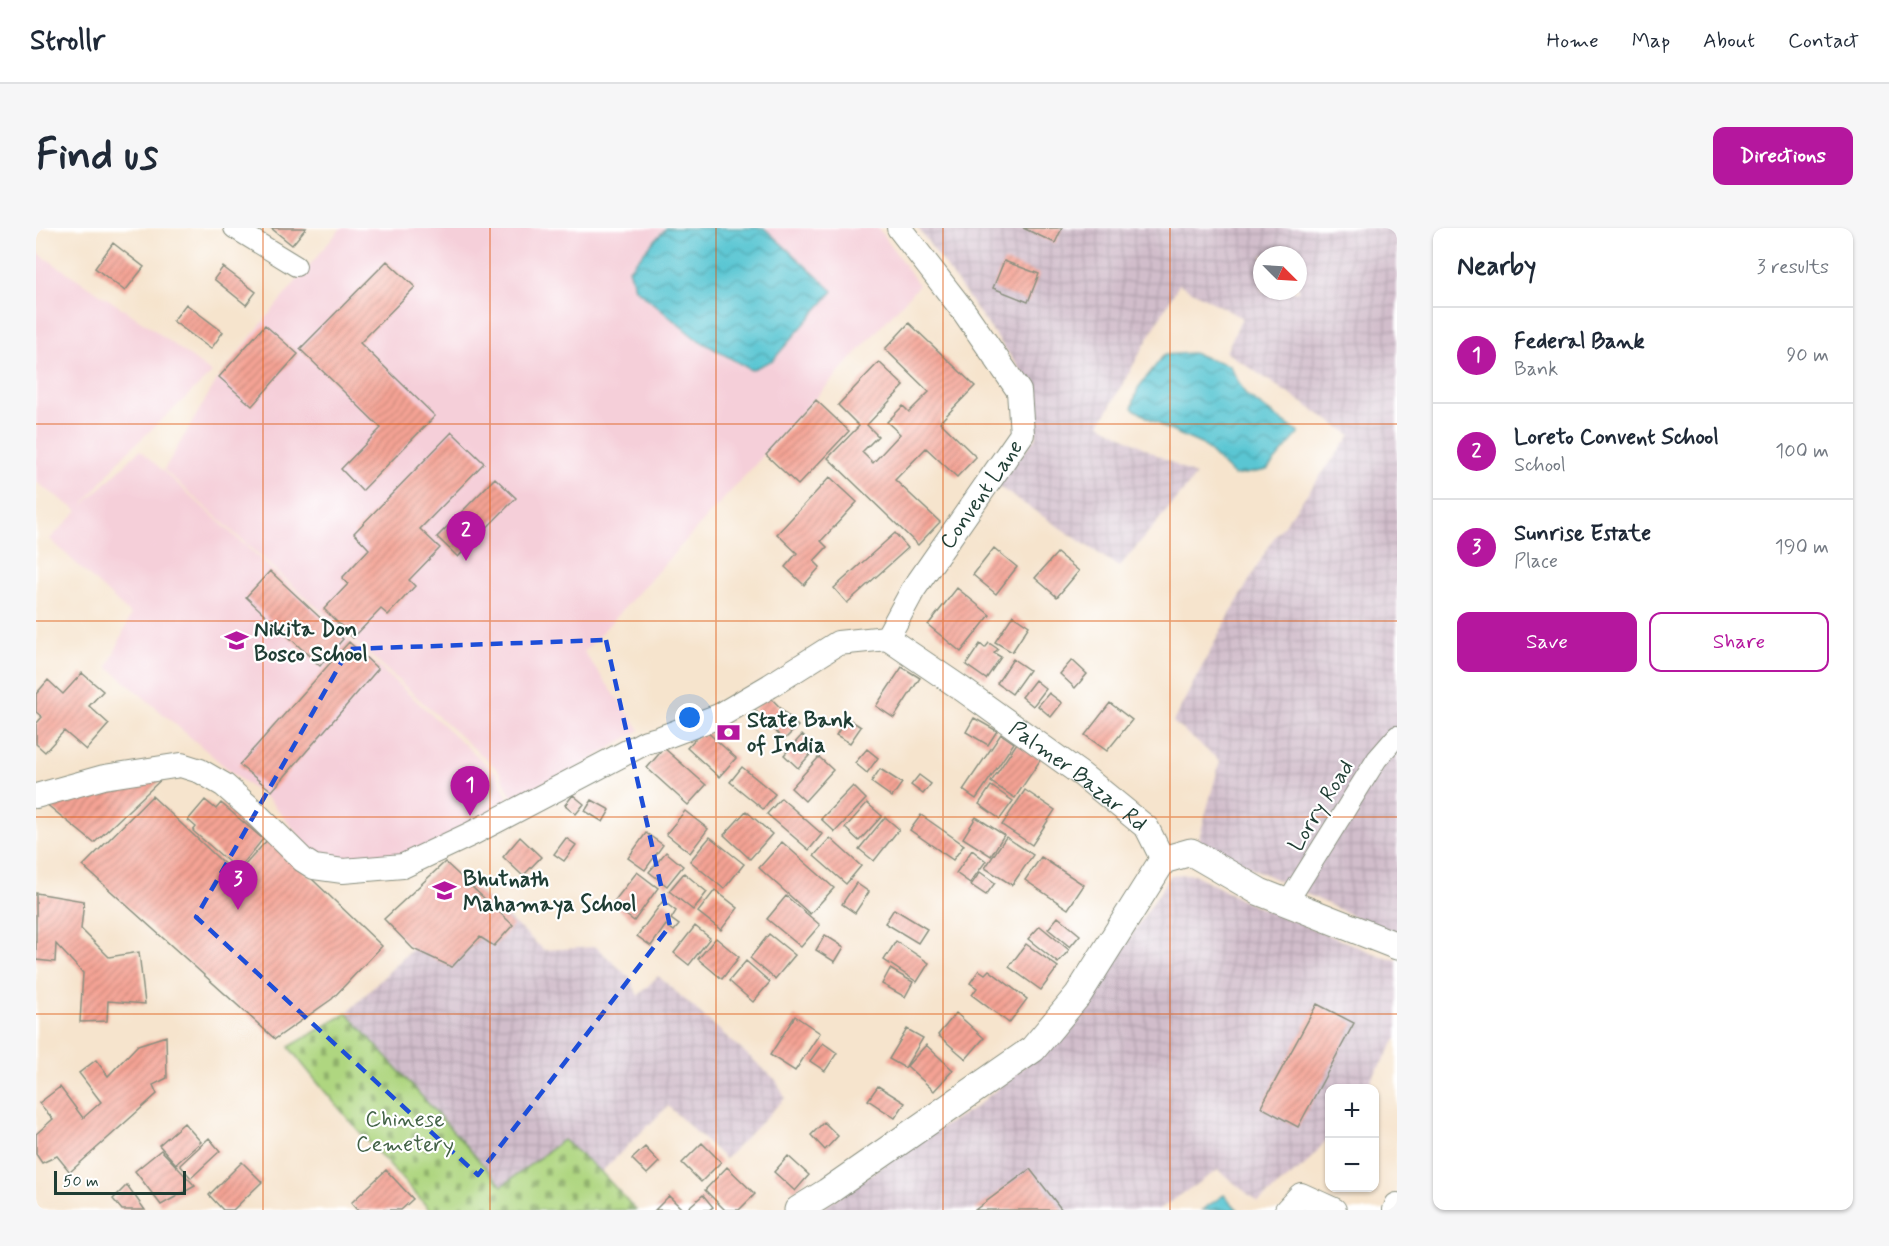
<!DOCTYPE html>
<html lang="en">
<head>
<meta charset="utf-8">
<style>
	body { margin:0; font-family:Mynerve,sans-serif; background:#f6f6f7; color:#1f2937 }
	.controls { position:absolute; right:18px; bottom:18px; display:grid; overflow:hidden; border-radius:12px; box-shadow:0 2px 4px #0004 }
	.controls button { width:54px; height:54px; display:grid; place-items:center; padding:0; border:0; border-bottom:2px solid #e0e1e3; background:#fff; color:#1f2937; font:30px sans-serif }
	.compass { position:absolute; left:1217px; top:18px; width:54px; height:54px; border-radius:50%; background:#fff; box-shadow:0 2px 4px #0004; rotate:114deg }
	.scale { position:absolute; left:18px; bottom:15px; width:132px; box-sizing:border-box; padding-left:6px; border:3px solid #1f3d34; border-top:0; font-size:16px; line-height:21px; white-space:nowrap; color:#1f3d34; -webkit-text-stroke:4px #fff; paint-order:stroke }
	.you { position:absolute; left:654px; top:490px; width:21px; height:21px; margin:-15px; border:4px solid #fff; border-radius:50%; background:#1a73e8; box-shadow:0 0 0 9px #1a73e833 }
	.badge { display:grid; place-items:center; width:39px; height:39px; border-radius:50%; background:#b5179e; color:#fff; font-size:20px; font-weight:700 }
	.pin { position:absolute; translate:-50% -50px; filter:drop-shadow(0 2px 3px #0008) }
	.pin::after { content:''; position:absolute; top:32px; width:21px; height:18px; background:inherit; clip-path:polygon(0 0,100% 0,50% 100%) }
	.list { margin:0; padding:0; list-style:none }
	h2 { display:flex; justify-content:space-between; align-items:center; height:78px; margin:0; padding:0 24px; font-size:26px }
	h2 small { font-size:20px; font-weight:400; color:#747a83 }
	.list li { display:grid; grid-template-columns:39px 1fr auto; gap:18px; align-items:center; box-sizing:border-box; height:96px; padding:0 24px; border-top:2px solid #e0e1e3 }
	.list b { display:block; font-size:22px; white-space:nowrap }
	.list p { margin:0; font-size:20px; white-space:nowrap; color:#747a83 }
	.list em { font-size:20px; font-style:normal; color:#747a83 }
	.actions { display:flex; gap:12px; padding:18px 24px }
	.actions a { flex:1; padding:14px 0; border:2px solid #b5179e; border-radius:12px; text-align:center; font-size:21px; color:#b5179e }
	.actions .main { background:#b5179e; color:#fff }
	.map { position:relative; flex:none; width:1361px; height:982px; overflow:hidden; border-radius:12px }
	header { display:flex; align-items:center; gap:36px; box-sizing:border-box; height:84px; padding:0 30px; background:#fff; border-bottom:2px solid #e0e1e3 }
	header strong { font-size:28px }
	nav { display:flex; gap:33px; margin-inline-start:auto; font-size:21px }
	.intro { display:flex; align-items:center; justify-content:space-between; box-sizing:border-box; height:144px; padding:0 36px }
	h1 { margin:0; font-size:42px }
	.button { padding:15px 27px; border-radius:12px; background:#b5179e; color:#fff; font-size:21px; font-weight:700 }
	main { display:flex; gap:36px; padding:0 36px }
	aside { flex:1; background:#fff; border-radius:12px; box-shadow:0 2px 4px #0004 }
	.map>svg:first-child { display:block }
	.built { fill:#f5cfd9 }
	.industrial { fill:url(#industrial-grid); fill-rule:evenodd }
	.cemetery { fill:url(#cemetery-stones); stroke:#678a5a; stroke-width:1.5 }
	.water { fill:url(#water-waves); stroke:#3c8284; stroke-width:1.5 }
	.building { fill:url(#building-hatch) }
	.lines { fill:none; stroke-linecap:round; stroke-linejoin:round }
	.minor-casing { stroke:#8a9080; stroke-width:22 }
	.tertiary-casing { stroke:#8a9080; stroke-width:26 }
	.secondary-casing { stroke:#8a9080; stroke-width:29 }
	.minor { stroke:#fff; stroke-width:20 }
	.tertiary { stroke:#fff; stroke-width:24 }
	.secondary { stroke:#fff; stroke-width:27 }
	.marked { fill:none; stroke:#1d4ed8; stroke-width:4.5; stroke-dasharray:12 8; stroke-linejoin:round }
	.grid { fill:none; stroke:#de580e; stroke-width:1.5; stroke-opacity:0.55 }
	.labels { text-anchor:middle; stroke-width:4.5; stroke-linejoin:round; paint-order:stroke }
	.street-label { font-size:22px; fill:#1f3d34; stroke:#fff }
	.poi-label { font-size:22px; font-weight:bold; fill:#1f3d34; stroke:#fff; text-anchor:start }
	.park-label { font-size:22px; fill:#436347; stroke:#fff }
</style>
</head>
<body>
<header>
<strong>Strollr</strong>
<nav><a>Home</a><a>Map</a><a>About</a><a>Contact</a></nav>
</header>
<div class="intro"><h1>Find us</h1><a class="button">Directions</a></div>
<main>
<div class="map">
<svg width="1361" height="982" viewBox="0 0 1361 982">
	<defs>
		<pattern id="industrial-grid" width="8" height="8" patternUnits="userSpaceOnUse" patternTransform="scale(1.5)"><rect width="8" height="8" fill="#d1bdcb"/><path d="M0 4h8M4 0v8" fill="none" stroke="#b3a3af"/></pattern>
		<pattern id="cemetery-stones" width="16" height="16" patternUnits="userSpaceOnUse" patternTransform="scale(1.5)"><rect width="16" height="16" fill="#afd680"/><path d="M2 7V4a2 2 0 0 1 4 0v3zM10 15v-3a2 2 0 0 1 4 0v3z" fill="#8eaf6a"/></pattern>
		<pattern id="water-waves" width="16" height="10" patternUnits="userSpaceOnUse" patternTransform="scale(1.5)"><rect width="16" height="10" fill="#5ac6d3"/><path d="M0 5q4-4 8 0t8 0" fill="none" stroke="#4aa2ac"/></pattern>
		<pattern id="building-hatch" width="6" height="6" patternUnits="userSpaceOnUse" patternTransform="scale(1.5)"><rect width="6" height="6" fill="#f5a394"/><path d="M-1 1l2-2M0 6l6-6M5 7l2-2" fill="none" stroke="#c6867a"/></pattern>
	</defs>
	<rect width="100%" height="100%" fill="#fff"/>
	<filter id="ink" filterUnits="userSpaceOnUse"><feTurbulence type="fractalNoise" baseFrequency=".0167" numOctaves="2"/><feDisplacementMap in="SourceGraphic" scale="12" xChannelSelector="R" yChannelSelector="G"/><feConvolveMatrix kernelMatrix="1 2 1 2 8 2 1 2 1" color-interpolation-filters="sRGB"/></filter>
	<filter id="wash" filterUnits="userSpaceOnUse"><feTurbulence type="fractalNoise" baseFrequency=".008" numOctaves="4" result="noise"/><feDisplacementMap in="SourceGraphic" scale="24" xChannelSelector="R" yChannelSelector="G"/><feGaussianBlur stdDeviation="1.35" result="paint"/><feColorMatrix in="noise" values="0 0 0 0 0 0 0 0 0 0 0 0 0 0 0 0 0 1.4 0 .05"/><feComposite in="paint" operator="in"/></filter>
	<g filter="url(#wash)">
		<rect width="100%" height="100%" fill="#f6e4cd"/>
		<!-- built -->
		<path class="built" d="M 305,0 L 842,0 L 883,57 L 548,424 L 604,502 L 480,578 L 463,543 L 128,242 L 181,152 L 243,74 Z
			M 0,24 L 113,98 L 176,145 L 88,227 L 46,278 L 104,222 L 461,546 L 475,577 L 382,626 L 334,634 L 283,631 L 234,573 L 200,548 L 72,439 L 95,387 L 14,311 L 42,283 L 0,254 Z"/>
		<!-- industrial -->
		<path class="industrial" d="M 882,0 L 1361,0 L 1361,709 L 1162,614 L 1184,533 L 1137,494 L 1183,406 L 1235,314 L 1315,207 L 1190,124 L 1206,90 L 1143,56 L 1064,196 L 1160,248 L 1083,339 L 960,257 L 1001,208 L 986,144 ZM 1226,27 L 1262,27 L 1262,63 L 1226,63 Z
			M 409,634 L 508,722 L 560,719 L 594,750 L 602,768 L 622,748 L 740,852 L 749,870 L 689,931 L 632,878 L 565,944 L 527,912 L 467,958 L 311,785 L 376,721 L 348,691 Z
			M 1158,646 L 1210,674 L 1345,728 L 1361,732 L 1361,810 L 1330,860 L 1294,860 L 1293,909 L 1270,936 L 1222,974 L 1182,942 L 1122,982 L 784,982 L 878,915 L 936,882 L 1036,798 L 1135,647 Z"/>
		<!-- cemetery -->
		<path class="cemetery" d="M 311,785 L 466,958 L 527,912 L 565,944 L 600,982 L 394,982 C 346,929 297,876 253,819 Z"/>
		<!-- water -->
		<path class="water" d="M 630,0 L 728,0 L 797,63 L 737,132 L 715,142 L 659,110 L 599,60 L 593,41 Z
			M 1156,125 L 1193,137 L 1210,167 L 1263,205 L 1231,242 L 1198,248 L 1167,217 L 1131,201 L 1096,180 L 1102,160 L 1128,127 Z
			M 1188,967 L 1202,982 L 1166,982 Z"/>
		<g id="blocks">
			<!-- building -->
			<path class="building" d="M 235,0 L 270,0 L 256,17 Z
				M 987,0 L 1026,0 L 1019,15 Z
				M 77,15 L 108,39 L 89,63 L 59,40 Z
				M 351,33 L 379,59 L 324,115 L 399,188 L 326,263 L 305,241 L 345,200 L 264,121 Z
				M 968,33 L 1003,46 L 992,74 L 957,60 Z
				M 187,39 L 220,64 L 210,77 L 178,51 Z
				M 150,76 L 187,104 L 175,121 L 137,93 Z
				M 873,95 L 939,158 L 904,194 L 940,229 L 921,249 L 890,220 L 859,252 L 904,294 L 882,317 L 792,230 L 823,198 L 802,177 L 843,134 L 868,158 L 831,197 L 842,208 L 826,224 L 837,235 L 864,206 L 851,194 L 867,178 L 873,184 L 893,164 L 849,121 Z
				M 229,97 L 262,126 L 216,178 L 183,149 Z
				M 780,172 L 813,203 L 762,257 L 730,227 Z
				M 416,204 L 448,235 L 384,301 L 404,320 L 373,352 L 379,358 L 352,387 L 345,381 L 317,410 L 288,381 L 312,356 L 306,350 L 333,321 L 318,305 Z
				M 794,249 L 821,274 L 785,313 L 791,319 L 778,333 L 784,339 L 768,357 L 749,339 L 761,325 L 741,306 Z
				M 459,250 L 480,270 L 422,329 L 401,309 Z
				M 859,305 L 872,320 L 811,375 L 798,360 Z
				M 958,320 L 981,339 L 960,366 L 937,347 Z
				M 1021,325 L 1043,343 L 1021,369 L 999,350 Z
				M 234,343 L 307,411 L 284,438 L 210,369 Z
				M 921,360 L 954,387 L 925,424 L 892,397 Z
				M 977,387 L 993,398 L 976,424 L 959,414 Z
				M 313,414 L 342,441 L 236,563 L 203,537 Z
				M 953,415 L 962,421 L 958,425 L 965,429 L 950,451 L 930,437 L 944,416 L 949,420 Z
				M 977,431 L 993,442 L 976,466 L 961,455 Z
				M 1036,432 L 1051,446 L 1039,460 L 1024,446 Z
				M 866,439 L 884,450 L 858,490 L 840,478 Z
				M 46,445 L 67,463 L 53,478 L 73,496 L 50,522 L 28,503 L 9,524 L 0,516 L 0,496 L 6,489 L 0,484 L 0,466 L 12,452 L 27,466 Z
				M 999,452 L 1010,461 L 997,478 L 986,469 Z
				M 1013,465 L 1026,475 L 1015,489 L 1002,478 Z
				M 732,467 L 762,498 L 748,512 L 718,481 Z
				M 1074,475 L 1096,492 L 1071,523 L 1049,507 Z
				M 811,490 L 825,499 L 814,515 L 800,507 Z
				M 938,490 L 961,503 L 952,517 L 930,504 Z
				M 668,501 L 700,530 L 683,549 L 651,520 Z
				M 965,506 L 978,515 L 940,571 L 927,562 Z
				M 766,507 L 780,520 L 762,540 L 748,527 Z
				M 981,515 L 1005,531 L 979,570 L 955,554 Z
				M 628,520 L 670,557 L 652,577 L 611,540 Z
				M 831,521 L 842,530 L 831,545 L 819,535 Z
				M 783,529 L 797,542 L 769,573 L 755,560 Z
				M 706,539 L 739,566 L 727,581 L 694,554 Z
				M 844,541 L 866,555 L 856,569 L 835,554 Z
				M 131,546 L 58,615 L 9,575 Z
				M 883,547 L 895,556 L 887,566 L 875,557 Z
				M 817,558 L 830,571 L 799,604 L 785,591 Z
				M 955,558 L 977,573 L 964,591 L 943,576 Z
				M 989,562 L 1019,582 L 996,617 L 966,597 Z
				M 537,567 L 548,576 L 540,586 L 529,577 Z
				M 116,568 L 200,647 L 233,610 L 346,718 L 296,771 L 239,811 L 47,638 Z
				M 745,570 L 786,606 L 773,622 L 731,586 Z
				M 169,572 L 180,581 L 185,575 L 227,611 L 202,642 L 157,603 L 160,599 L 152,592 Z
				M 556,572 L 574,582 L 567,594 L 549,583 Z
				M 831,575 L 846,588 L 823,613 L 809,600 Z
				M 649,583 L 672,601 L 654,625 L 630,606 Z
				M 710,583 L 736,606 L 714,631 L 688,607 Z
				M 885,587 L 928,617 L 917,632 L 874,602 Z
				M 849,589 L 863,601 L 838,633 L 823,621 Z
				M 940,589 L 968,607 L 955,628 L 927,610 Z
				M 610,605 L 627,617 L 609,642 L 592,630 Z
				M 484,609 L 505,629 L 487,648 L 467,629 Z
				M 674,609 L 708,636 L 688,661 L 654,633 Z
				M 970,609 L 997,627 L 976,657 L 949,640 Z
				M 530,610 L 540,617 L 528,633 L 518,626 Z
				M 794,610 L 825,638 L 810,656 L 778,628 Z
				M 746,614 L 798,660 L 774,686 L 723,640 Z
				M 936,622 L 950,633 L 934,655 L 920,645 Z
				M 630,624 L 647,638 L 631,658 L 613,644 Z
				M 1005,629 L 1048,657 L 1032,681 L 989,652 Z
				M 409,634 L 477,697 L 458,718 L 444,709 L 416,739 L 377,721 L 348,691 Z
				M 601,644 L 622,660 L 598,693 L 576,676 Z
				M 944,644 L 959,655 L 950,667 L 935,657 Z
				M 648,645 L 671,664 L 657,682 L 633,663 Z
				M 820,655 L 833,664 L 819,685 L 806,676 Z
				M 679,662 L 702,680 L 685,702 L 662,684 Z
				M 0,665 L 48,673 L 45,701 L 73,729 L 103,724 L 109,776 L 72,773 L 71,793 L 44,794 L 47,745 L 20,716 L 19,734 L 0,732 Z
				M 750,668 L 784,697 L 765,719 L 731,691 Z
				M 627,673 L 640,683 L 635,691 L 643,697 L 638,703 L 630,697 L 615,718 L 601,708 Z
				M 858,681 L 891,701 L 882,715 L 849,695 Z
				M 1022,689 L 1044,707 L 1034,719 L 1012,701 Z
				M 659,698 L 674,710 L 653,737 L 638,725 Z
				M 1004,698 L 1033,722 L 1022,735 L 992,711 Z
				M 733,706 L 759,727 L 739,751 L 714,730 Z
				M 789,707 L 808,719 L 799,734 L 780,722 Z
				M 680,710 L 703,729 L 686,751 L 662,731 Z
				M 860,713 L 893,735 L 881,754 L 848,732 Z
				M 990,716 L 1022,739 L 1005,762 L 973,739 Z
				M 710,733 L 734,754 L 717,774 L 693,753 Z
				M 854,741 L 877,754 L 869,769 L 846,756 Z
				M 943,742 L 949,746 L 953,742 L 991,771 L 973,795 L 936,767 L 941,760 L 934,755 Z
				M 1281,776 L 1318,795 L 1262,899 L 1225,879 Z
				M 920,785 L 948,810 L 930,831 L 902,807 Z
				M 759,788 L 784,805 L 759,843 L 734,827 Z
				M 871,801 L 887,810 L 869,840 L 853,831 Z
				M 130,808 L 131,850 L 117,857 L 121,866 L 34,944 L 21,928 L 6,935 L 0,926 L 0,906 L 17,891 L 3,875 L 24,859 L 47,890 L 65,874 L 43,845 L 60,832 L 72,848 L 102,817 Z
				M 787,815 L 801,825 L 789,843 L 774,833 Z
				M 890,817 L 917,842 L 898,863 L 871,838 Z
				M 842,858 L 869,875 L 859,890 L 832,872 Z
				M 788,894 L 802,908 L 789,922 L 775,907 Z
				M 148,895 L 165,914 L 140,936 L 123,917 Z
				M 173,910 L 184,923 L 155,950 L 144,937 Z
				M 666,915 L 685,934 L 665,954 L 646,935 Z
				M 609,919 L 623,934 L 611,946 L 596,931 Z
				M 125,922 L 159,958 L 125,977 L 99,943 Z
				M 752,928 L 773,947 L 759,963 L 738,944 Z
				M 206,934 L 226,954 L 197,982 L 187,982 L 173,967 Z
				M 691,939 L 719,966 L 703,982 L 689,982 L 669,962 Z
				M 994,941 L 1026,982 L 939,982 Z
				M 350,942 L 377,971 L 365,982 L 321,982 L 315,975 Z
				M 91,957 L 109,982 L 86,982 L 77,971 Z
				M 667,967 L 677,979 L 673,982 L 656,982 L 653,979 Z
				M 633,968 L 645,980 L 643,982 L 619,982 Z"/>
		</g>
	</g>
	<g filter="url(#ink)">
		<use href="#blocks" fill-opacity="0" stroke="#8a9080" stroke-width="1.5"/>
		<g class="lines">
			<defs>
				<path id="minor" d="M 198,0 L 260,38
					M 1251,675 L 1341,531 L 1361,508"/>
				<g id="tertiary">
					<path id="s1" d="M 851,410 L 877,362 L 986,206 L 983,163 L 929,85 L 863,0"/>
					<path id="s2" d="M 851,410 L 926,461 L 1046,547 L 1111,600 L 1127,632"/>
					<path d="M 0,568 L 68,549 L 145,537 L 164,543 L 188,557 L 213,579 L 267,632 L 278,639 L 307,643 L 367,638 L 435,606 L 610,514 L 625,510 L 683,488 L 734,458 L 802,415 L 851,410"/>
					<path d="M 1251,982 L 1265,967 L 1298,982"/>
					<path d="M 1359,982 L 1361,977"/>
				</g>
				<path id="secondary" d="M 762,982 L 791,964 L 997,821 L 1042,767 L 1127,632 L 1155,624 L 1224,664 L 1361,718"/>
			</defs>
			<!-- minor casing -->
			<use href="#minor" class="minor-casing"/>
			<!-- tertiary casing -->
			<use href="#tertiary" class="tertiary-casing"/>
			<!-- secondary casing -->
			<use href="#secondary" class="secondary-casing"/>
			<!-- minor -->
			<use href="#minor" class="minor"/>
			<!-- tertiary -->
			<use href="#tertiary" class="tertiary"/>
			<!-- secondary -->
			<use href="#secondary" class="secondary"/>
		</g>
	</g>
	<!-- marked area -->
	<path class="marked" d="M 570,412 L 634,698 L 442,947 L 160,689 L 313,421 Z"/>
	<!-- grid -->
	<path class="grid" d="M 227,0 L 227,982M 454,0 L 454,982M 680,0 L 680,982M 907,0 L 907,982M 1134,0 L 1134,982M 0,196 L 1361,196M 0,393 L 1361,393M 0,589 L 1361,589M 0,786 L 1361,786"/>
	<!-- icons -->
	<defs>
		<symbol id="school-bare" viewBox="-9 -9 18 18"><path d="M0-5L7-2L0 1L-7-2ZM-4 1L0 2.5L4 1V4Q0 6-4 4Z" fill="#b5179e" stroke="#fff" stroke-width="2.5" paint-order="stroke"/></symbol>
		<symbol id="bank-bare" viewBox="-9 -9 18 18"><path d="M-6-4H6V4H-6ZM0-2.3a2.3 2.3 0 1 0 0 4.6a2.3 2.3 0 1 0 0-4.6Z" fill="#b5179e" stroke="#fff" stroke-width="2.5" paint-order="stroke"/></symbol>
	</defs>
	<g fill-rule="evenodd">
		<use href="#school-bare" x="184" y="396" width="33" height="33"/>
		<use href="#bank-bare" x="676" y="488" width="33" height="33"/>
		<use href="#school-bare" x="392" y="646" width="33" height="33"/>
	</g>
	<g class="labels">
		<!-- street labels -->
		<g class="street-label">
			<text dy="8" stroke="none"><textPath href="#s1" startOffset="172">Convent Lane</textPath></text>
			<text dy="8" stroke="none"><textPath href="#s2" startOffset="236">Palmer Bazar Rd</textPath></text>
			<text transform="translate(1284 577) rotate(-58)" y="8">Lorry Road</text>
		</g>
		<!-- poi labels -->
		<g class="poi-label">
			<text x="218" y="408">Nikita Don<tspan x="218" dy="25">Bosco School</tspan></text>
			<text x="711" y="499">State Bank<tspan x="711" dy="25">of India</tspan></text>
			<text x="427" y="658">Bhutnath<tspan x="427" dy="25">Mahamaya School</tspan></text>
		</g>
		<!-- park labels -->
		<g class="park-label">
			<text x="369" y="898">Chinese<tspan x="369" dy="25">Cemetery</tspan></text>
		</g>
	</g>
</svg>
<div class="controls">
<button>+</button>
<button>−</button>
</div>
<svg class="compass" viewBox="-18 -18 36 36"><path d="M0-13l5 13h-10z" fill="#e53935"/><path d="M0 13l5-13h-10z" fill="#747a83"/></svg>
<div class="scale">50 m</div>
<div class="you"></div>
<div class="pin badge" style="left:434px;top:588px">1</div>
<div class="pin badge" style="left:430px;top:333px">2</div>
<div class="pin badge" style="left:202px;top:682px">3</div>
</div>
<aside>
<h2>Nearby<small>3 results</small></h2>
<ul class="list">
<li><span class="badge">1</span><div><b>Federal Bank</b><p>Bank</p></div><em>90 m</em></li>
<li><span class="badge">2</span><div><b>Loreto Convent School</b><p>School</p></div><em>100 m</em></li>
<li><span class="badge">3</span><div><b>Sunrise Estate</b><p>Place</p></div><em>190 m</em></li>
</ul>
<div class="actions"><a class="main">Save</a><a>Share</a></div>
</aside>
</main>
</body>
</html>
